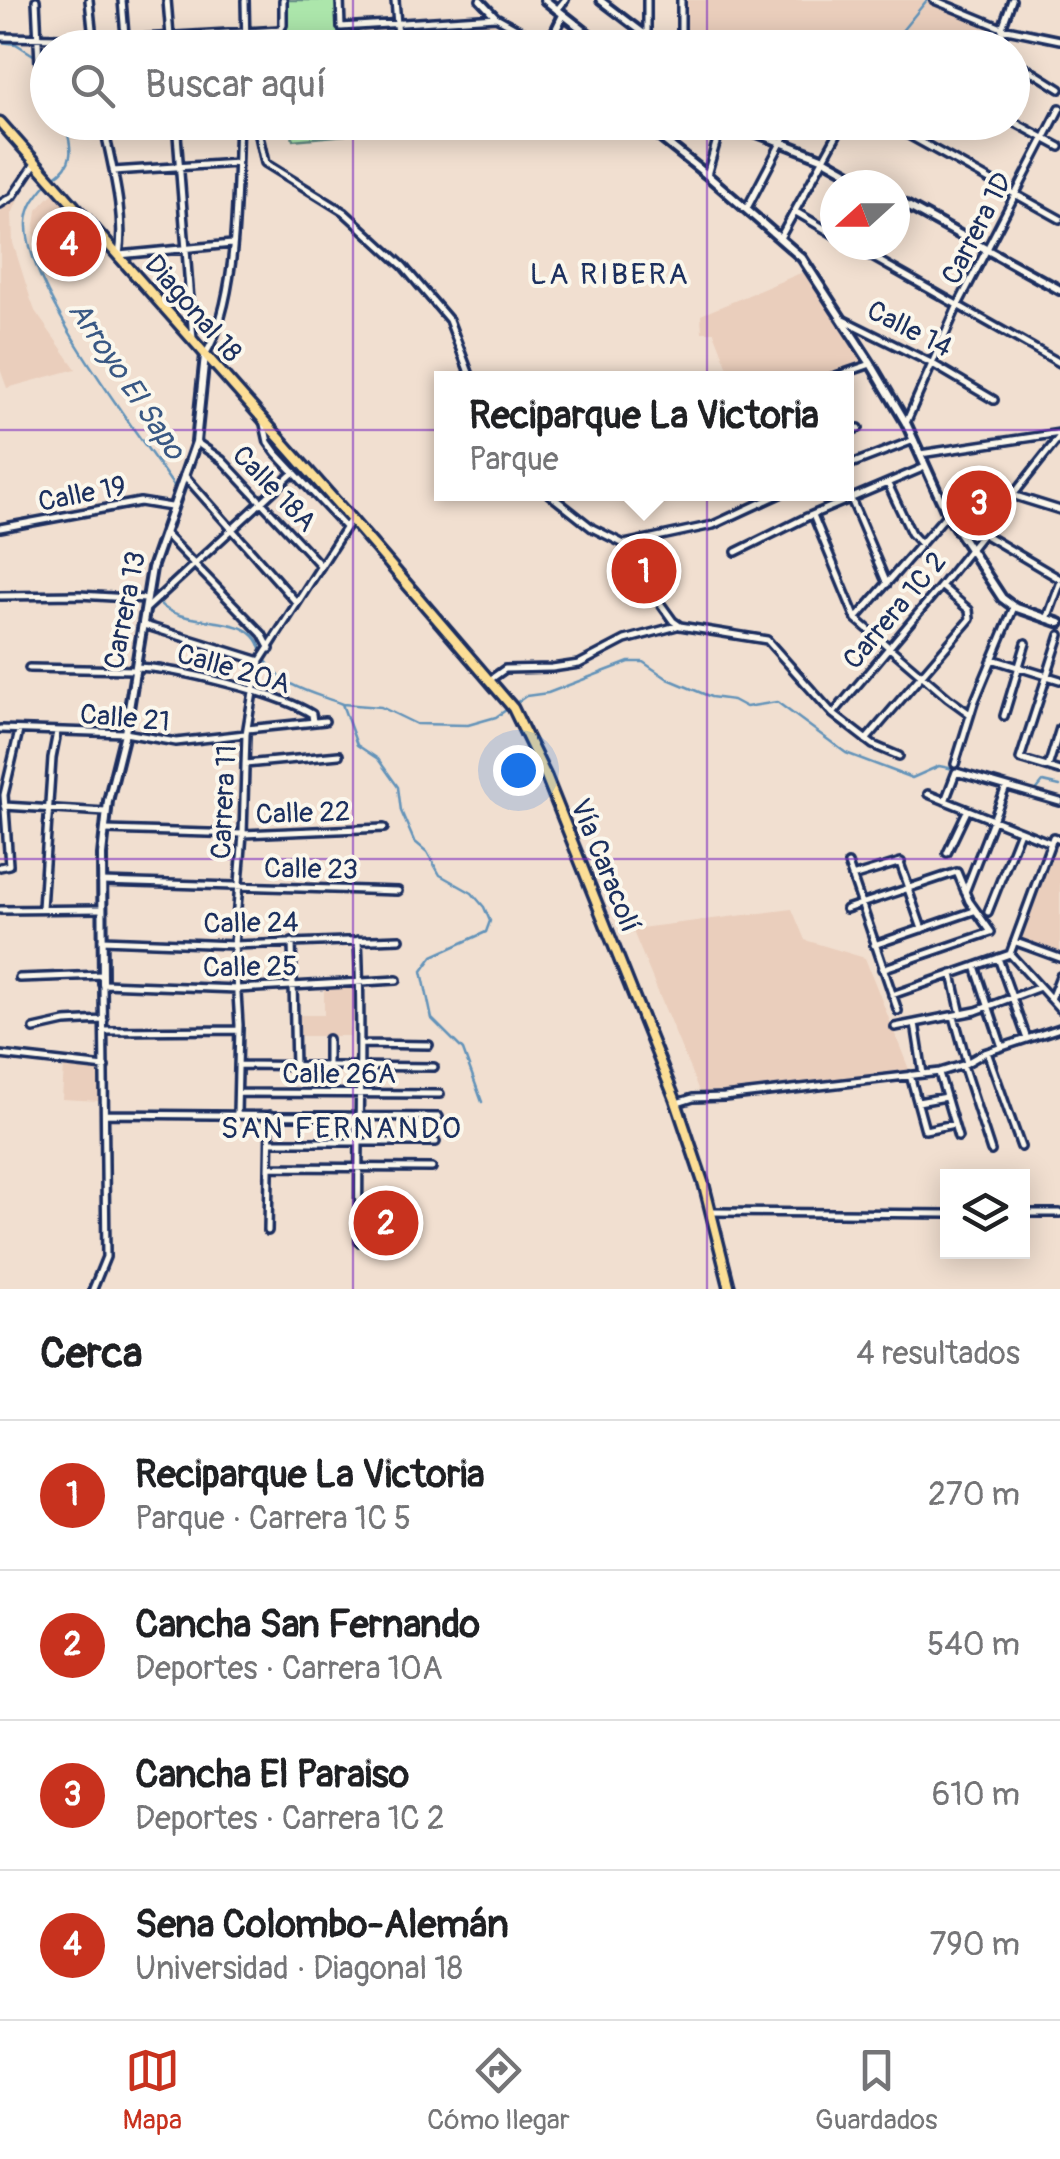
<!DOCTYPE html>
<html lang="es">
<head>
<meta charset="utf-8">
<style>
	body { margin:0; font-family:Pangolin,sans-serif; background:#f6f6f6; color:#202124 }
	.controls { position:absolute; right:30px; bottom:30px; display:grid; overflow:hidden; border-radius:0px; box-shadow:0 5px 25px #0003 }
	.controls button { width:90px; height:90px; display:grid; place-items:center; padding:0; border:0; border-bottom:2px solid #e0e0e0; background:#fff; color:#202124; font:50px sans-serif }
	.compass { position:absolute; left:820px; top:170px; width:90px; height:90px; border-radius:50%; background:#fff; box-shadow:0 5px 25px #0003; rotate:249deg }
	.you { position:absolute; left:518px; top:770px; width:35px; height:35px; margin:-25px; border:8px solid #fff; border-radius:50%; background:#1a73e8; box-shadow:0 0 0 15px #1a73e833 }
	.badge { display:grid; place-items:center; width:65px; height:65px; border-radius:50%; background:#c8321e; color:#fff; font-size:32px; font-weight:700 }
	.pin { position:absolute; translate:-50% -50%; border:5px solid #fff; box-shadow:0 2px 10px #0006 }
	.popup { position:absolute; left:434px; top:371px; width:420px; height:130px; box-sizing:border-box; display:grid; place-content:center; border-radius:0px; background:#fff; filter:drop-shadow(0 2px 8px #0005); font-size:32px; white-space:nowrap; color:#757577 }
	.popup b { font-size:38px; color:#202124 }
	.popup::after { content:''; position:absolute; left:50%; top:100%; margin-left:-20px; border:20px solid transparent; border-top-color:#fff }
	.list { margin:0; padding:0; list-style:none }
	h2 { display:flex; justify-content:space-between; align-items:center; height:130px; margin:0; padding:0 40px; font-size:42px }
	h2 small { font-size:32px; font-weight:400; color:#757577 }
	.list li { display:grid; grid-template-columns:65px 1fr auto; gap:30px; align-items:center; box-sizing:border-box; height:150px; padding:0 40px; border-top:2px solid #e0e0e0 }
	.list b { display:block; font-size:38px; white-space:nowrap }
	.list p { margin:0; font-size:32px; white-space:nowrap; color:#757577 }
	.list em { font-size:32px; font-style:normal; color:#757577 }
	.icon { flex:none; width:55px; height:55px; fill:none; stroke:currentColor; stroke-width:2; stroke-linecap:round; stroke-linejoin:round }
	.map { position:relative; flex:none; width:1060px; height:1289px; overflow:hidden }
	.search { position:absolute; background:#fff; box-shadow:0 5px 25px #0003; left:30px; right:30px; top:30px; height:110px; display:flex; align-items:center; gap:25px; box-sizing:border-box; padding:0 35px; border-radius:55px; color:#757577; font-size:38px }
	.sheet { height:730px; background:#fff }
	nav { display:flex; justify-content:space-around; align-items:center; box-sizing:border-box; height:140px; border-top:2px solid #e0e0e0; background:#fff; font-size:28px; color:#757577 }
	nav a { display:grid; justify-items:center; gap:5px }
	nav .on { color:#c8321e }
	.map>svg:first-child { display:block }
	.built { fill:#eacebc }
	.green { fill:#ace6ab; stroke:#648a84; stroke-width:2.5 }
	.lines { fill:none; stroke-linecap:round; stroke-linejoin:round }
	.stream { stroke:#6393b9; stroke-width:2.5 }
	.street-casing { stroke:#1b2f5e; stroke-width:12 }
	.secondary-casing { stroke:#1b2f5e; stroke-width:14 }
	.primary-casing { stroke:#1b2f5e; stroke-width:15 }
	.street { stroke:#fbf7ec; stroke-width:5 }
	.secondary { stroke:#fbf7ec; stroke-width:6 }
	.primary { stroke:#fcde96; stroke-width:8 }
	.grid { fill:none; stroke:#7b2cbf; stroke-width:2.5; stroke-opacity:0.55 }
	.labels { text-anchor:middle; stroke-width:8; stroke-linejoin:round; paint-order:stroke }
	.street-label { font-size:28px; fill:#1b2f5e; stroke:#fbf7ec }
	.neighbourhood-label { font-size:30px; letter-spacing:2.5px; fill:#1b2f5e; stroke:#fbf7ec }
	.water-label { font-size:30px; font-style:italic; fill:#395884; stroke:#fbf7ec }
</style>
</head>
<body>
<div class="map">
<svg width="1060" height="1289" viewBox="0 0 1060 1289">
	<rect width="100%" height="100%" fill="#f1dfd0"/>
	<filter id="ink" filterUnits="userSpaceOnUse"><feTurbulence type="fractalNoise" baseFrequency=".01" numOctaves="2"/><feDisplacementMap in="SourceGraphic" scale="20" xChannelSelector="R" yChannelSelector="G"/><feConvolveMatrix kernelMatrix="1 2 1 2 8 2 1 2 1" color-interpolation-filters="sRGB"/></filter>
	<g filter="url(#ink)">
		<!-- built -->
		<path class="built" d="M 686,0 L 923,0 L 997,31 L 997,47 L 687,47 Z
			M 480,21 L 519,31 L 514,47 L 477,48 Z
			M 54,192 L 108,255 L 87,272 L 55,275 L 34,233 L 37,210 Z
			M 18,200 L 12,214 L 13,243 L 30,297 L 35,311 L 76,369 L 7,388 L 0,369 L 0,210 Z
			M 803,272 L 863,364 L 821,378 L 732,378 L 714,332 L 702,332 L 701,315 Z
			M 1051,854 L 1060,857 L 1060,954 L 1020,939 Z
			M 792,909 L 805,940 L 865,958 L 910,1072 L 701,1096 L 632,929 Z
			M 358,986 L 359,1023 L 350,1022 L 350,1036 L 297,1036 L 297,1015 L 324,1015 L 324,987 Z
			M 64,1066 L 101,1070 L 100,1101 L 62,1099 Z"/>
		<!-- green -->
		<path class="green" d="M 287,0 L 338,0 L 341,47 L 286,48 Z
			M 289,123 L 345,123 L 345,135 L 293,140 Z
			M 975,486 L 1004,498 L 975,529 L 954,509 Z
			M 402,1211 L 404,1232 L 370,1236 L 368,1215 Z"/>
		<g class="lines">
			<!-- stream -->
			<path class="stream" d="M 0,42 L 16,44 L 35,56
				M 888,48 L 927,0
				M 42,59 L 48,106
				M 50,122 L 66,127 C 72,148 75,164 54,177
				M 48,182 C 37,195 28,205 27,222 C 23,286 137,431 175,488
				M 159,603 C 186,632 256,608 262,654
				M 266,661 C 283,688 314,693 342,704 L 357,745 L 378,759 L 398,787 L 401,811 L 414,841 L 427,852 L 440,875 L 472,893 L 484,907 L 490,921 L 486,932 L 433,956 L 422,971 L 432,1019 L 463,1050 L 482,1102
				M 342,704 L 381,707 L 416,724 L 468,725 L 496,717 L 526,696 L 548,693 L 629,662 L 643,662 L 668,679 L 711,697 L 733,700 L 746,707 L 777,702 L 846,753 L 912,778 L 939,766 L 954,769
				M 1034,793 L 1043,782 L 1060,786"/>
			<defs>
				<path id="street" d="M 36,0 L 39,63
					M 89,0 L 94,48
					M 122,0 L 126,48
					M 167,0 L 171,48
					M 245,0 L 246,48
					M 340,0 L 341,27 L 496,17 L 548,46
					M 395,0 L 399,48
					M 480,0 L 495,16
					M 600,0 L 663,48
					M 934,0 L 1002,28 L 1060,40
					M 557,10 L 565,0
					M 240,33 L 240,48
					M 647,36 L 647,0
					M 0,37 L 125,39 L 280,30 L 283,25 L 283,0
					M 681,48 L 681,0
					M 1003,48 L 1002,28 L 1012,0
					M 1012,59 L 1060,89
					M 1012,121 L 1060,147
					M 103,122 C 111,164 126,213 119,255 L 232,244
					M 176,122 L 193,339
					M 256,122 L 265,163 L 344,212 L 403,266 L 449,320 L 471,378
					M 885,122 L 1060,219
					M 69,124 L 77,122
					M 653,132 L 657,122
					M 113,171 L 237,163
					M 707,175 L 722,122
					M 0,204 L 13,196 L 36,162
					M 747,208 L 792,122
					M 796,212 L 835,235
					M 780,238 L 844,122
					M 851,245 L 1060,363
					M 844,320 L 931,363 L 994,400
					M 205,355 C 239,300 236,188 239,122
					M 830,378 L 871,364
					M 906,423 L 957,307 L 1060,108
					M 264,424 L 268,442 L 276,453 L 345,527
					M 846,432 L 859,428
					M 196,442 L 222,460 L 321,566
					M 920,454 L 1060,433
					M 846,466 L 914,440
					M 184,475 L 297,603
					M 888,484 L 911,533 L 921,544
					M 549,494 L 592,528 L 624,544 L 637,571 L 673,621 L 680,626 L 767,640 L 833,714 L 873,745 L 899,756
					M 1012,495 L 1060,510
					M 851,499 L 887,584
					M 813,515 L 856,619 L 948,698 L 970,714
					M 0,528 L 140,502 L 171,507
					M 982,533 L 1060,579
					M 165,534 L 262,634 L 270,649
					M 624,544 L 713,525 L 780,494
					M 736,552 L 807,517 L 925,467
					M 0,596 L 79,595 L 146,599
					M 146,609 L 294,472
					M 856,619 L 947,514
					M 1047,619 L 1060,584
					M 144,625 L 260,661
					M 1060,635 L 1020,759 L 1060,771
					M 992,659 L 1060,680
					M 136,667 C 176,668 278,693 312,714 L 313,722
					M 29,668 L 136,670
					M 491,679 L 505,669 L 552,668 L 579,664 L 625,640 L 677,626
					M 833,714 L 941,586 L 1060,436
					M 1004,716 L 1026,643
					M 0,729 L 125,733 L 176,742 L 245,734
					M 247,729 L 325,721
					M 866,740 L 970,619 L 969,610 L 941,586
					M 245,764 L 339,755
					M 955,764 L 974,703 L 1014,607
					M 1048,767 L 1060,728
					M 928,794 L 1051,843
					M 945,801 L 956,772 L 1060,802
					M 4,806 L 106,812
					M 105,830 L 243,834 L 384,828
					M 947,853 L 967,811
					M 900,863 L 909,888
					M 848,864 L 898,1011
					M 0,867 L 9,865 L 4,795 L 19,731
					M 852,877 L 901,862
					M 102,882 L 398,891
					M 908,889 L 922,929
					M 965,892 L 1006,787
					M 42,908 L 52,758 L 57,732
					M 846,909 L 957,872 L 969,901 L 991,932 L 882,969
					M 0,910 L 102,909
					M 988,912 L 1020,831
					M 102,940 L 234,945 L 400,939
					M 358,940 C 363,1040 357,1140 359,1242
					M 292,942 L 295,1066
					M 1016,942 L 1060,958
					M 874,945 L 974,911
					M 1010,954 L 1053,837 L 1060,840
					M 1010,954 L 1060,1009
					M 998,958 L 1027,1039
					M 975,966 L 1002,1047
					M 952,974 L 961,1014
					M 19,978 L 103,975
					M 892,995 L 1010,954
					M 1051,999 L 1060,976
					M 954,1016 L 967,1063
					M 915,1023 L 923,1074
					M 895,1027 L 976,1011 L 1040,987
					M 34,1029 L 65,1022 L 104,1020
					M 105,1031 L 239,1030
					M 360,1044 L 429,1045
					M 987,1052 L 1021,1147
					M 0,1055 L 105,1067
					M 239,1065 L 434,1067
					M 963,1065 L 991,1151
					M 328,1066 L 328,1039
					M 939,1073 L 958,1137
					M 910,1075 L 925,1130 L 954,1124
					M 238,1093 L 440,1094
					M 918,1102 L 946,1097
					M 677,1103 L 693,1098 L 724,1097 L 940,1072 L 963,1065 L 984,1053 L 1060,1028
					M 105,1114 L 439,1117
					M 237,1114 L 239,1025 L 234,945 L 243,834 L 246,734 L 253,692 L 260,661 L 351,519
					M 270,1142 L 436,1142
					M 269,1167 L 432,1168
					M 711,1212 L 948,1214
					M 1022,1213 L 1060,1213
					M 268,1231 L 270,1115
					M 93,1289 L 106,1257 L 103,984 L 238,989 L 397,980"/>
				<path id="secondary" d="M 545,0 L 606,48
					M 550,48 L 548,46 L 563,15
					M 641,122 L 707,175 L 802,258 L 871,364 L 906,423 L 947,514 L 1002,598 L 1014,607 L 1060,623
					M 729,122 L 824,159 L 870,185
					M 895,199 L 1060,290
					M 103,984 L 102,855 L 108,801 L 125,733 L 152,568 L 196,442 L 205,355"/>
				<path id="primary" d="M 0,122 L 351,519 L 513,708 L 546,776 L 675,1099 L 704,1185 L 730,1289"/>
			</defs>
			<!-- street casing -->
			<use href="#street" class="street-casing"/>
			<!-- secondary casing -->
			<use href="#secondary" class="secondary-casing"/>
			<!-- primary casing -->
			<use href="#primary" class="primary-casing"/>
			<!-- street -->
			<use href="#street" class="street"/>
			<!-- secondary -->
			<use href="#secondary" class="secondary"/>
			<!-- primary -->
			<use href="#primary" class="primary"/>
		</g>
	</g>
	<!-- grid -->
	<path class="grid" d="M 353,0 L 353,48M 707,0 L 707,48M 353,122 L 353,1289M 707,122 L 707,1289M 0,430 L 1060,430M 0,859 L 1060,859"/>
	<g class="labels">
		<!-- street labels -->
		<g class="street-label">
			<text transform="translate(976 228) rotate(-63)" y="10">Carrera 1D</text>
			<text transform="translate(194 308) rotate(49)" y="10">Diagonal 18</text>
			<text transform="translate(910 328) rotate(27)" y="10">Calle 14</text>
			<text transform="translate(275 488) rotate(46)" y="10">Calle 18A</text>
			<text transform="translate(82 493) rotate(-11)" y="10">Calle 19</text>
			<text transform="translate(124 610) rotate(-79)" y="10">Carrera 13</text>
			<text transform="translate(894 610) rotate(-50)" y="10">Carrera 1C 2</text>
			<text transform="translate(234 668) rotate(16)" y="10">Calle 20A</text>
			<text transform="translate(125 717) rotate(5)" y="10">Calle 21</text>
			<text transform="translate(223 802) rotate(-87)" y="10">Carrera 11</text>
			<text transform="translate(303 812) rotate(-2)" y="10">Calle 22</text>
			<text transform="translate(606 865) rotate(68)" y="10">Vía Caracolí</text>
			<text transform="translate(311 868) rotate(1)" y="10">Calle 23</text>
			<text transform="translate(251 922) rotate(-1)" y="10">Calle 24</text>
			<text transform="translate(250 966) rotate(-1)" y="10">Calle 25</text>
			<text x="339" y="1083">Calle 26A</text>
		</g>
		<!-- neighbourhood labels -->
		<g class="neighbourhood-label">
			<text x="610" y="284">LA RIBERA</text>
			<text x="342" y="1138">SAN FERNANDO</text>
		</g>
		<!-- water labels -->
		<g class="water-label">
			<text transform="translate(127 380) rotate(56)" y="10">Arroyo El Sapo</text>
		</g>
	</g>
</svg>
<div class="controls">
<button><svg class="icon" aria-label="layers" viewBox="0 0 24 24"><path d="M12 4l9 5-9 5-9-5zM3 14l9 5 9-5"/></svg></button>
</div>
<svg class="compass" viewBox="-18 -18 36 36"><path d="M0-13l5 13h-10z" fill="#e53935"/><path d="M0 13l5-13h-10z" fill="#757577"/></svg>
<div class="you"></div>
<div class="pin badge" style="left:644px;top:571px">1</div>
<div class="popup"><b>Reciparque La Victoria</b>Parque</div>
<div class="pin badge" style="left:386px;top:1223px">2</div>
<div class="pin badge" style="left:979px;top:503px">3</div>
<div class="pin badge" style="left:69px;top:244px">4</div>
<div class="search"><svg class="icon" aria-label="search" viewBox="0 0 24 24"><circle cx="10" cy="10" r="6"/><path d="M15 15l6 6"/></svg>Buscar aquí</div>
</div>
<section class="sheet">
<h2>Cerca<small>4 resultados</small></h2>
<ul class="list">
<li><span class="badge">1</span><div><b>Reciparque La Victoria</b><p>Parque · Carrera 1C 5</p></div><em>270 m</em></li>
<li><span class="badge">2</span><div><b>Cancha San Fernando</b><p>Deportes · Carrera 10A</p></div><em>540 m</em></li>
<li><span class="badge">3</span><div><b>Cancha El Paraiso</b><p>Deportes · Carrera 1C 2</p></div><em>610 m</em></li>
<li><span class="badge">4</span><div><b>Sena Colombo-Alemán</b><p>Universidad · Diagonal 18</p></div><em>790 m</em></li>
</ul>
</section>
<nav>
<a class="on"><svg class="icon" aria-label="map" viewBox="0 0 24 24"><path d="M3 6l6-2 6 2 6-2v14l-6 2-6-2-6 2zM9 4v14M15 6v14"/></svg>Mapa</a>
<a><svg class="icon" aria-label="directions" viewBox="0 0 24 24"><path d="M12 3l9 9-9 9-9-9zM9 14v-3h6M13 9l2 2-2 2"/></svg>Cómo llegar</a>
<a><svg class="icon" aria-label="saved" viewBox="0 0 24 24"><path d="M7 4h10v16l-5-4-5 4z"/></svg>Guardados</a>
</nav>
</body>
</html>
